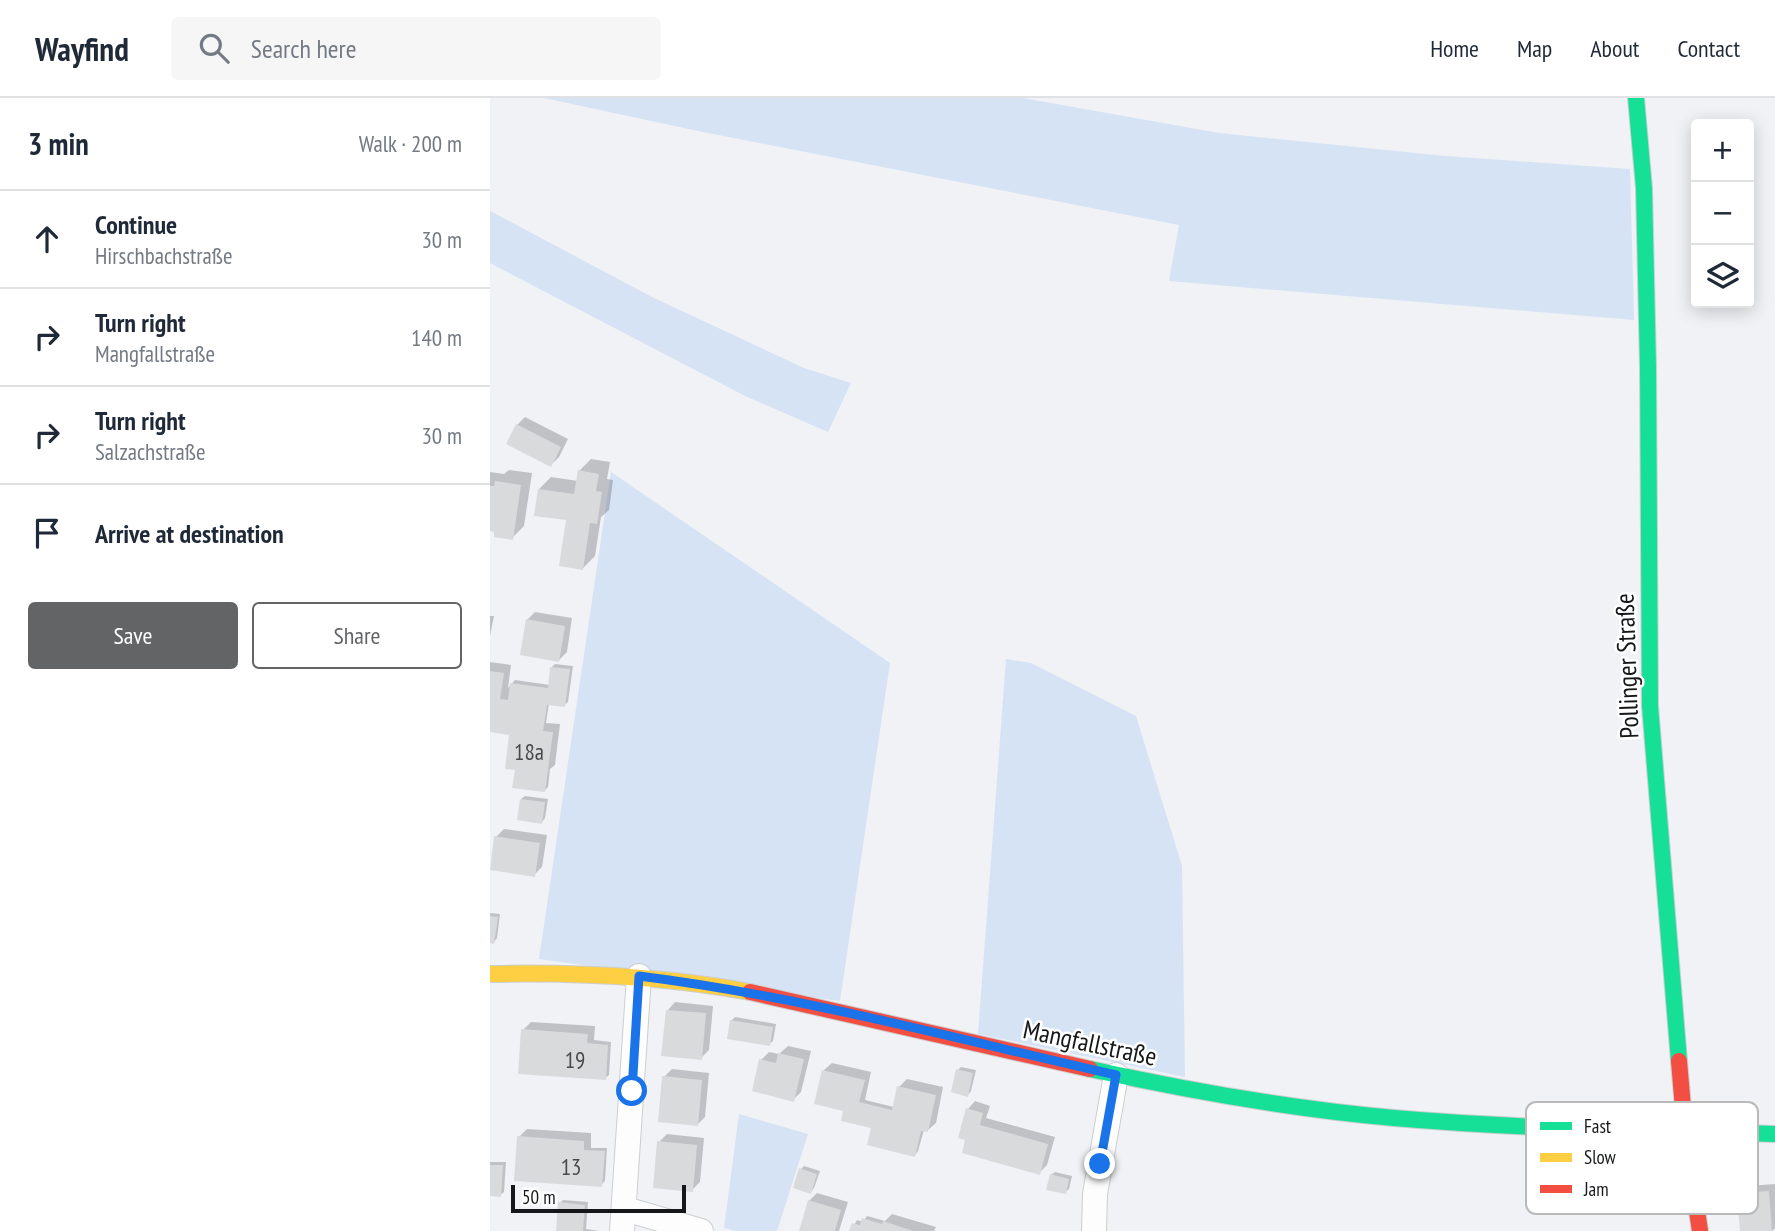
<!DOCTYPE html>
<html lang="en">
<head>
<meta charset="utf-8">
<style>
	body { margin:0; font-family:"PT Sans Narrow",sans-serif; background:#f6f6f7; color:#1f2937 }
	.controls { position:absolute; right:21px; top:21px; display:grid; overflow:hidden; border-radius:7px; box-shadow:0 4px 18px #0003 }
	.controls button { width:63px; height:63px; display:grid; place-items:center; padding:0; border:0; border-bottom:2px solid #e0e1e3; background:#fff; color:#1f2937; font:35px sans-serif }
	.scale { position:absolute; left:21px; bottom:18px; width:175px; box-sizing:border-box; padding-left:7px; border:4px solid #151719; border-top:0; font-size:19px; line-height:24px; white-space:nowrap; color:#151719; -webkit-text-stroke:5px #fff; paint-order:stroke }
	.stop { position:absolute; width:21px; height:21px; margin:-16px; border:5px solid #1a73e8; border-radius:50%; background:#fff }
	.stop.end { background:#1a73e8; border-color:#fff; box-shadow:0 2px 7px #0008 }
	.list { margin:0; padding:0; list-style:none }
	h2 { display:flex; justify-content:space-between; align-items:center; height:91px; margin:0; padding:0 28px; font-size:30px }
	h2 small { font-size:23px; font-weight:400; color:#747a83 }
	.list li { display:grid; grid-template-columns:46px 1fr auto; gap:21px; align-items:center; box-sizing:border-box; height:98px; padding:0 28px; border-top:2px solid #e0e1e3 }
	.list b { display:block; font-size:26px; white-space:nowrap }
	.list p { margin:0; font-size:23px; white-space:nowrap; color:#747a83 }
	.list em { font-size:23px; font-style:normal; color:#747a83 }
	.actions { display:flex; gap:14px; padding:21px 28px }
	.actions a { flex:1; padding:16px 0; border:2px solid #626466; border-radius:7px; text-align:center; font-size:24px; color:#626466 }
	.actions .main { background:#626466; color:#fff }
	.icon { flex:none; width:38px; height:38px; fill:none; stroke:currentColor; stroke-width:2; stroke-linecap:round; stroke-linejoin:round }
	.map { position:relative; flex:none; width:1285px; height:1133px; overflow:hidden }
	header { display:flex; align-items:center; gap:42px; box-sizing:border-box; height:98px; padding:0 35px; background:#fff; border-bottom:2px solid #e0e1e3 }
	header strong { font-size:33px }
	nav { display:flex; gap:38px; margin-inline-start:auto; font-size:24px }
	.search { width:490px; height:63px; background:#f6f6f7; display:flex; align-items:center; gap:18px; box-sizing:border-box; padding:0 24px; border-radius:7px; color:#747a83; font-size:26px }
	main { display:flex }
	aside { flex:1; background:#fff }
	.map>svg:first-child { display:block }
	.grass { fill:#d6e3f5 }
	.shadow { fill:#0003 }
	.building { fill:#d8dadc }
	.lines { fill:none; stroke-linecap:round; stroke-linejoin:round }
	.street-casing { stroke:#ccced0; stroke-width:26 }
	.fast-casing { stroke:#ccced0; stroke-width:18 }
	.slow-casing { stroke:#ccced0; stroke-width:18 }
	.jam-casing { stroke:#ccced0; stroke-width:18 }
	.street { stroke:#fdfdfe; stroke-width:24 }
	.fast { stroke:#16e098; stroke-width:16 }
	.slow { stroke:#ffcf43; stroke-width:16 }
	.jam { stroke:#f24e42; stroke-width:16 }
	.route { stroke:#1a73e8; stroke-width:9 }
	.labels { text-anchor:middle; stroke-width:5; stroke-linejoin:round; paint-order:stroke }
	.number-label { font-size:23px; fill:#47494b }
	.street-label { font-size:26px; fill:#151719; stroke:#fff }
	.key { fill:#fff; stroke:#b9b9ba; stroke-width:2 }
	.key-label { font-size:19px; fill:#151719 }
</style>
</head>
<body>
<header>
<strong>Wayfind</strong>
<div class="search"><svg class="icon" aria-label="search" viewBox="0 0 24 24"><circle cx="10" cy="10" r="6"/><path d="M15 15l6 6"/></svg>Search here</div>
<nav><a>Home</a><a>Map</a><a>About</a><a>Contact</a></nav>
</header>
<main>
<aside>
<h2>3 min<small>Walk · 200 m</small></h2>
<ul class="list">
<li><svg class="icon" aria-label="ahead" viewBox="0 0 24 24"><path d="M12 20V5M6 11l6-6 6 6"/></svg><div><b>Continue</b><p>Hirschbachstraße</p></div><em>30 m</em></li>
<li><svg class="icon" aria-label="right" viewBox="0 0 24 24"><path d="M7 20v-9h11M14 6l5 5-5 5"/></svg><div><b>Turn right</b><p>Mangfallstraße</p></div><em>140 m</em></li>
<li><svg class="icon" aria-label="right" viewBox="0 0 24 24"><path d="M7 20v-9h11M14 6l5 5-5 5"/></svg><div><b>Turn right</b><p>Salzachstraße</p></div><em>30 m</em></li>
<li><svg class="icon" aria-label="arrive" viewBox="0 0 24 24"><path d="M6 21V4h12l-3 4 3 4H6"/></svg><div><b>Arrive at destination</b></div></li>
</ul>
<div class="actions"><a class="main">Save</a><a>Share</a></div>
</aside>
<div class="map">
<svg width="1285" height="1133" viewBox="0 0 1285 1133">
	<rect width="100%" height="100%" fill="#f0f2f5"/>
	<!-- grass -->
	<path class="grass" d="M 54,0 L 533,0 L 729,35 L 955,58 L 1140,71 L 1144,222 L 679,183 L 689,127 L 208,33 Z
		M 0,113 L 164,200 L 314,270 L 361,285 L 338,334 L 255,298 L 0,165 Z
		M 121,374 L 400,565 L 350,903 L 49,861 Z
		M 516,561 L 541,565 L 646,618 L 692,768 L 695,979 L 488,936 Z
		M 249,1016 L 318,1036 L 287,1133 L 245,1133 L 234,1130 Z"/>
	<!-- shadow -->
	<path class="shadow" d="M 35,319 L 78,341 L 69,359 L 61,367 L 27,327 Z
		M 101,361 L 120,364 L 117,381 L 123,382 L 119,412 L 111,419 L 105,458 L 93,470 L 78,421 L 49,391 L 61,379 L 88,383 L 89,373 Z
		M 19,372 L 42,375 L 34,428 L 22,440 L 0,432 L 0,374 L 14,376 Z
		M 45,514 L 82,520 L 77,554 L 69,562 L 37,522 Z
		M 0,518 L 4,518 L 0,538 Z
		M 0,564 L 21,567 L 18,590 L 25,582 L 60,587 L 62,569 L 65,566 L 83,568 L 78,604 L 74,607 L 59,605 L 56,625 L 70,626 L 65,667 L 60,671 L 58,689 L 54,693 L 26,673 L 21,635 L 0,633 Z
		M 35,698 L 58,701 L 55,720 L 52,724 L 31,701 Z
		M 14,731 L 57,737 L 52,769 L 44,777 L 6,739 Z
		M 0,815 L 10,816 L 7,840 L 4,844 L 0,843 Z
		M 185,904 L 223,908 L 219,952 L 211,960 L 178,912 Z
		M 245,919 L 286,926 L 283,943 L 279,946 L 241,923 Z
		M 41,924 L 105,928 L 104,942 L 121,944 L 119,977 L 115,980 L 33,932 Z
		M 298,948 L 321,953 L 311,994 L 303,1002 L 271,962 L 279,954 L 289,956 Z
		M 342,965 L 381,974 L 375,1002 L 404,1009 L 409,989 L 417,981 L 453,989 L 446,1025 L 438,1032 L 434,1032 L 428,1053 L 425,1057 L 355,1012 L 334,972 Z
		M 471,969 L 486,972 L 481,993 L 478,997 L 468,972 Z
		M 182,971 L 219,975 L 215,1019 L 207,1027 L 174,979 Z
		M 485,1003 L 500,1008 L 496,1020 L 565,1039 L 557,1067 L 549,1075 L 478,1041 L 478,1011 Z
		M 37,1031 L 101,1035 L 101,1050 L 117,1050 L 115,1083 L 111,1087 L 29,1039 Z
		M 177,1036 L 214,1040 L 210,1084 L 202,1092 L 169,1044 Z
		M 0,1064 L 16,1064 L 14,1094 L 10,1097 L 0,1096 Z
		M 314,1068 L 330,1073 L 324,1090 L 321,1094 L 311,1071 Z
		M 565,1074 L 582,1078 L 579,1091 L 575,1094 L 561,1077 Z
		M 1285,1086 L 1285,1130 L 1282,1133 L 1252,1133 L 1249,1096 L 1257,1088 Z
		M 327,1095 L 358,1104 L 349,1133 L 311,1133 L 319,1103 Z
		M 73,1102 L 98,1104 L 96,1131 L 109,1133 L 67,1133 L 70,1105 Z
		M 402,1116 L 446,1129 L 444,1133 L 361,1133 L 367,1122 L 373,1124 L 377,1118 L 395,1123 Z"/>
	<!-- building -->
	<path class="building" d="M 26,326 L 71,349 L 61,369 L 16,346 Z
		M 88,372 L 109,376 L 106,393 L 112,394 L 107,426 L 100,425 L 93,472 L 69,468 L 76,422 L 44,418 L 48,391 L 84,396 Z
		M 5,383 L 31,387 L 23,442 L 4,439 L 4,434 L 0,433 L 0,388 L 4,388 Z
		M 36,521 L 75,528 L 69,564 L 30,557 Z
		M 60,569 L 80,571 L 75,609 L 57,607 L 53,633 L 63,634 L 55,694 L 22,690 L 25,672 L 15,671 L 19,637 L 0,634 L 0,573 L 14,575 L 10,601 L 18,602 L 20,585 L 58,590 Z
		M 30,701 L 55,704 L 52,726 L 27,722 Z
		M 4,738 L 50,745 L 45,779 L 0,772 Z
		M 0,818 L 8,819 L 4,846 L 0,845 Z
		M 176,912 L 216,915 L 212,962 L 171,958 Z
		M 240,922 L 283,929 L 280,948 L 237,941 Z
		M 31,931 L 98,936 L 97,945 L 118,947 L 116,982 L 28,976 Z
		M 288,955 L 314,961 L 304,1004 L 262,993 L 269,961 L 286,965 Z
		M 466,971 L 483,975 L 478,999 L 461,994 Z
		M 332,972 L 375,982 L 369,1004 L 402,1012 L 407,988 L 446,997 L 438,1034 L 431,1033 L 425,1059 L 377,1047 L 381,1030 L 351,1023 L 353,1013 L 324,1006 Z
		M 172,978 L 212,982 L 208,1028 L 168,1024 Z
		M 476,1010 L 493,1015 L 490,1027 L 558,1046 L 550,1077 L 472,1055 L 475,1042 L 468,1040 Z
		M 27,1038 L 94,1043 L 94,1052 L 115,1053 L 112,1089 L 24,1083 Z
		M 167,1043 L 207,1047 L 203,1094 L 163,1090 Z
		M 0,1067 L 13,1067 L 11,1099 L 0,1098 Z
		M 309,1070 L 327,1076 L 321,1096 L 303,1090 Z
		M 560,1076 L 579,1081 L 576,1096 L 556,1092 Z
		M 1279,1093 L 1282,1133 L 1250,1133 L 1247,1095 Z
		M 318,1102 L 351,1112 L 345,1133 L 309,1133 Z
		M 68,1104 L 95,1107 L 93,1133 L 66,1133 Z
		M 372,1120 L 392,1126 L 393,1123 L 423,1133 L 359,1133 L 362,1125 L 370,1127 Z"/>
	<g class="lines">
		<defs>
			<path id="street" d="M 135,1111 L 211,1133
				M 132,1133 L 149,878
				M 604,1133 L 605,1096 L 626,977"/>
			<path id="fast" d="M 1146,0 L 1154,90 L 1158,269 L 1160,608 L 1189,963
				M 600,971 C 700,993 801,1011 904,1020 C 1030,1031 1158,1032 1285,1036"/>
			<path id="slow" d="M 0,876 C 89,874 172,878 260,894"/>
			<path id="jam" d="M 260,894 L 600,971
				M 1189,963 L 1195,1033 L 1210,1133"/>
		</defs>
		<!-- street casing -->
		<use href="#street" class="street-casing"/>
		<!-- fast casing -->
		<use href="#fast" class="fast-casing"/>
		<!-- slow casing -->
		<use href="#slow" class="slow-casing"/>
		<!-- jam casing -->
		<use href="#jam" class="jam-casing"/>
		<!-- street -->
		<use href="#street" class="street"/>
		<!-- fast -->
		<use href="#fast" class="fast"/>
		<!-- slow -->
		<use href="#slow" class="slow"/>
		<!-- jam -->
		<use href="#jam" class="jam"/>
	</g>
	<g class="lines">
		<!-- route -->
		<path class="route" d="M 142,993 L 149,878 C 310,898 467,941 626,977 L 610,1066"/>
	</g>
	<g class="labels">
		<!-- number labels -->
		<g class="number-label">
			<text x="39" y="662">18a</text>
			<text x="85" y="970">19</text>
			<text x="81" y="1077">13</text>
		</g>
		<!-- street labels -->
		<g class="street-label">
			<text transform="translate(1137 568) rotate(-92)" y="9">Pollinger Straße</text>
			<text transform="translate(600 945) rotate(12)" y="9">Mangfallstraße</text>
		</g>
	</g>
	<!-- legend -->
	<rect x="1036" y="1004" width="232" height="112" rx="10" class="key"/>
	<rect x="1050" y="1024" width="32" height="8" fill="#16e098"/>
	<rect x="1050" y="1055" width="32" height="9" fill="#ffcf43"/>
	<rect x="1050" y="1087" width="32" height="8" fill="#f24e42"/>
	<g class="key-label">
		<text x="1094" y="1035">Fast</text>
		<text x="1094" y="1066">Slow</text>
		<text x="1094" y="1098">Jam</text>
	</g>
</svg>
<div class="controls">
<button>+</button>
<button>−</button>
<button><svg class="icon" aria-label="layers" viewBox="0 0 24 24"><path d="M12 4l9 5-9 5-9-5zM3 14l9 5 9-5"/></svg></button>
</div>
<div class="scale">50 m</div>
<div class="stop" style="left:142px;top:993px"></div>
<div class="stop end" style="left:610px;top:1066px"></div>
</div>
</main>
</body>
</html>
